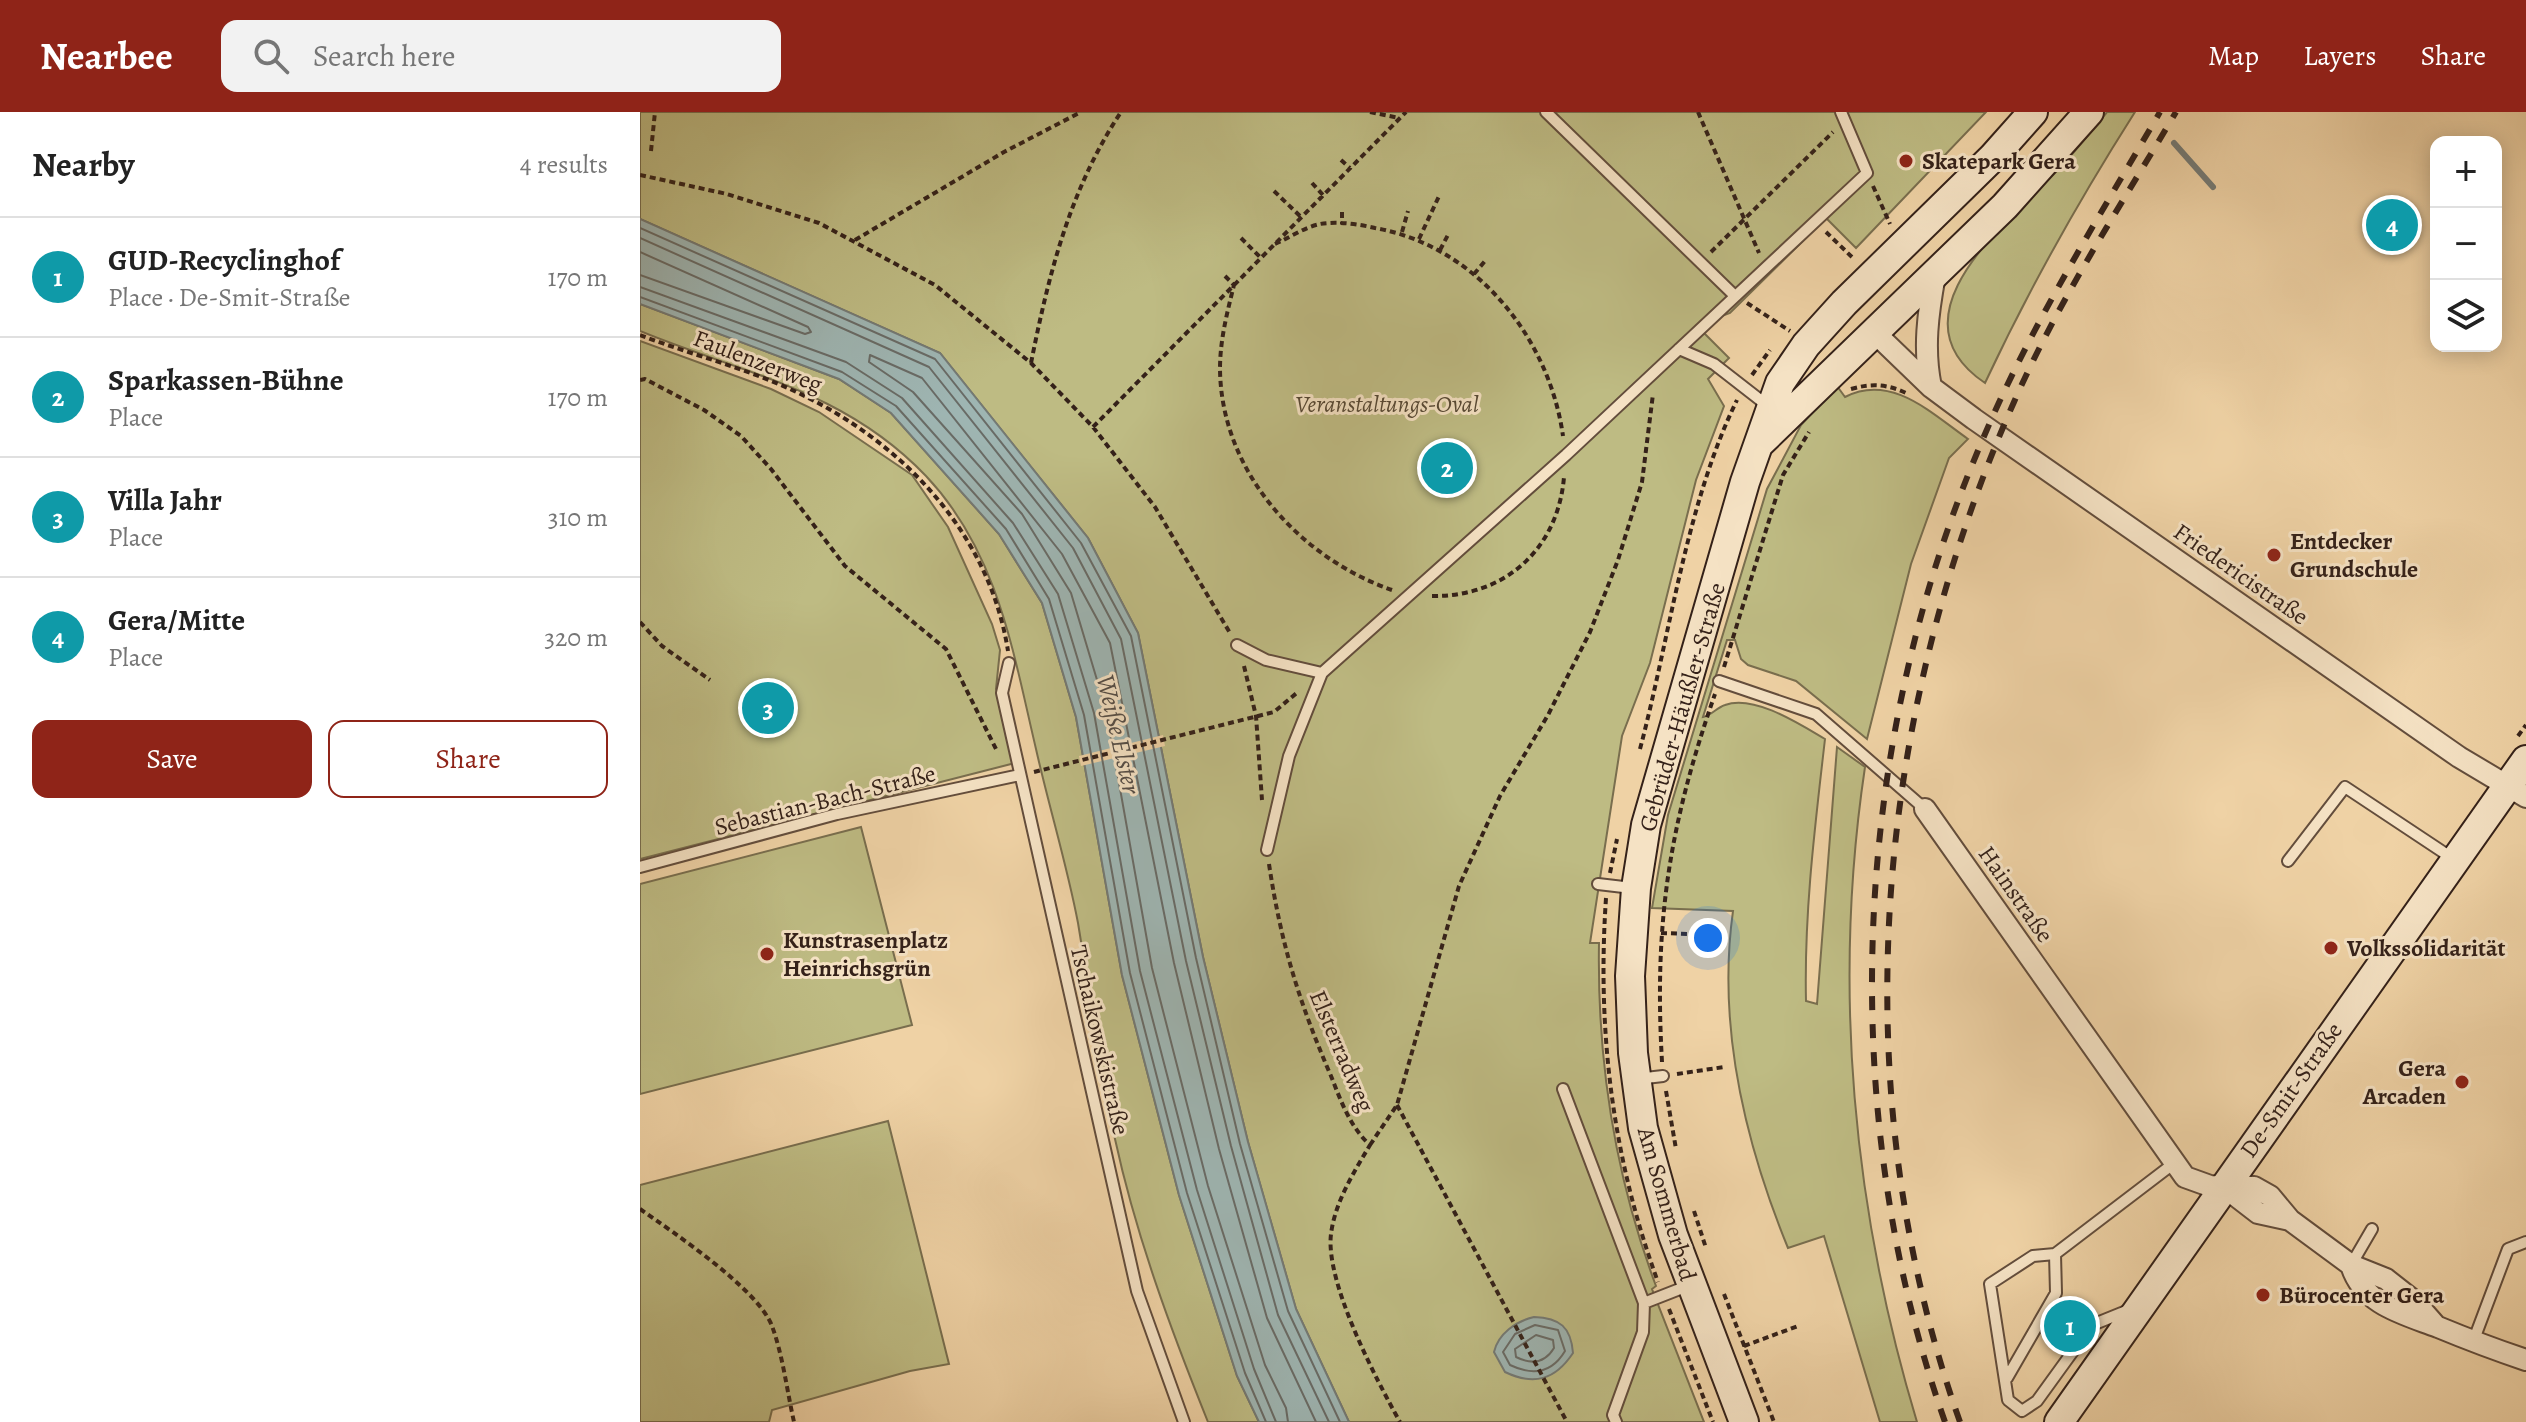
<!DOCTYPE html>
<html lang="en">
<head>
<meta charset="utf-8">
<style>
	body { margin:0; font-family:Alegreya,serif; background:#f2f2f2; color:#222 }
	.controls { position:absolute; right:24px; top:24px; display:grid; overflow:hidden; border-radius:16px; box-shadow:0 4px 20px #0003 }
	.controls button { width:72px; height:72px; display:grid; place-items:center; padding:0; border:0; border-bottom:2px solid #e0e0e0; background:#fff; color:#222; font:40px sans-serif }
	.you { position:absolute; left:1068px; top:826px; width:28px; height:28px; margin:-20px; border:6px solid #fff; border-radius:50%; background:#1a73e8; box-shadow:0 0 0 12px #1a73e833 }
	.badge { display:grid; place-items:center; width:52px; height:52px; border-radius:50%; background:#8f2418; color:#fff; font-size:26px; font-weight:700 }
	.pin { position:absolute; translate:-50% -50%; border:4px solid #fff; box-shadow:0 2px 8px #0006 }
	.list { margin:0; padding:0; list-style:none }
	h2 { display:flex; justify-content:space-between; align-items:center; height:104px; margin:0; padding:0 32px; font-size:34px }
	h2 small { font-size:26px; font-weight:400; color:#767676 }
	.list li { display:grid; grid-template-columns:52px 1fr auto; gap:24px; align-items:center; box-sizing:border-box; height:120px; padding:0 32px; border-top:2px solid #e0e0e0 }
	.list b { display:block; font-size:30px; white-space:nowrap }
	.list p { margin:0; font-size:26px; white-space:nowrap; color:#767676 }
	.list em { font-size:26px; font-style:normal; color:#767676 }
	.actions { display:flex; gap:16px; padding:24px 32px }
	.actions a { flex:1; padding:18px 0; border:2px solid #8f2418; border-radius:16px; text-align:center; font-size:28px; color:#8f2418 }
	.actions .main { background:#8f2418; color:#fff }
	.icon { flex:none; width:44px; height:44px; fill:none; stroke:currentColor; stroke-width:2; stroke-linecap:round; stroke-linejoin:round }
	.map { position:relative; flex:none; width:1886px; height:1310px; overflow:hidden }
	header { display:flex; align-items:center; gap:48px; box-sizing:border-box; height:112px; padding:0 40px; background:#8f2418; color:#fff }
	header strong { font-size:38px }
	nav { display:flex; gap:44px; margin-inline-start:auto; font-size:28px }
	.search { width:560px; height:72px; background:#f2f2f2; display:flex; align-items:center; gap:20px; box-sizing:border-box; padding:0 28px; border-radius:16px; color:#767676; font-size:30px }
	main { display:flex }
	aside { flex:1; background:#fff }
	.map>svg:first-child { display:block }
	.green { fill:#bebb83; stroke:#796e4e; stroke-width:2 }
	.water { fill:#9eb5b2; stroke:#747a75; stroke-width:2 }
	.pier { fill:#efd2a5 }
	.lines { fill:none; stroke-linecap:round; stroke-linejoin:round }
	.shore { stroke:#696b66; stroke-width:2 }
	.stream { stroke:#747a75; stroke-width:6 }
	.lane-casing { stroke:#634d3c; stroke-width:14 }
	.street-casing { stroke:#634d3c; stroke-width:24 }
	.secondary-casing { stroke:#342119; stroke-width:32 }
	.path { stroke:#342119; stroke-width:4; stroke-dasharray:6 4; stroke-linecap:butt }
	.lane { stroke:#f5e2c4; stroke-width:10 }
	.street { stroke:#f5e2c4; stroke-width:20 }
	.secondary { stroke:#f5e2c4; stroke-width:28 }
	.rail { stroke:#342119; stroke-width:6; stroke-dasharray:14 14; stroke-linecap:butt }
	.poi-dot { fill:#8f2418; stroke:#f5e2c4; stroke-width:3 }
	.labels { text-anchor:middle; stroke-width:6; stroke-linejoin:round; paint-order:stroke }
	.poi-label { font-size:24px; font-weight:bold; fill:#342119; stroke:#f5e2c4; text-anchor:start }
	.street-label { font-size:24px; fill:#342119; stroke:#f5e2c4 }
	.park-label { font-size:24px; font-style:italic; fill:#564834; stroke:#f5e2c4 }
	.water-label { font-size:26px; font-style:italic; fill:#544d47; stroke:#f5e2c4 }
</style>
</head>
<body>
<header>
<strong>Nearbee</strong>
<div class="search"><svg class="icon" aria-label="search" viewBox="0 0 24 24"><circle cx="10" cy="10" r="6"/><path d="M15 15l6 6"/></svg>Search here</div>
<nav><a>Map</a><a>Layers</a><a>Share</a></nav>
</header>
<main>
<aside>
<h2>Nearby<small>4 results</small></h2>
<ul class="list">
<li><span class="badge" style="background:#0f9aa8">1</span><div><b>GUD-Recyclinghof</b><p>Place · De-Smit-Straße</p></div><em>170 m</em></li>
<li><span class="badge" style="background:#0f9aa8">2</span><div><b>Sparkassen-Bühne</b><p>Place</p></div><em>170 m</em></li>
<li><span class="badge" style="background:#0f9aa8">3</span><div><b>Villa Jahr</b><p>Place</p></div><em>310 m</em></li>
<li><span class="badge" style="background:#0f9aa8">4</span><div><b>Gera/Mitte</b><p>Place</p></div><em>320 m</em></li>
</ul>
<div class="actions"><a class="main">Save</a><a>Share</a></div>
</aside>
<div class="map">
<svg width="1886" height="1310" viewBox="0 0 1886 1310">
	<rect width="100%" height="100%" fill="#efd2a5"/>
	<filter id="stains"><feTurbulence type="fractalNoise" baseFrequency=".0025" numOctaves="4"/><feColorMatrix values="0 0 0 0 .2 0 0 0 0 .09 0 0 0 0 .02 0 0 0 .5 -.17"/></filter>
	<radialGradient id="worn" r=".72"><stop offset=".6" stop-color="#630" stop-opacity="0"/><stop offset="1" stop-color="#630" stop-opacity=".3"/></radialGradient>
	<!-- green -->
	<path class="green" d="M 0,0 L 1346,0 L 1216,136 L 1186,106 L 1090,201 L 1079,205 L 1063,220 L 1089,246 L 1068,267 L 1084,294 L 1056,368 L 1010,551 L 982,624 L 950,831 L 959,831 C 957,950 974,1062 1016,1174 L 1012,1177 L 1064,1310 L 709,1310 L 656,1197 L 608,1030 L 563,845 L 498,521 L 448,426 L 300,241 L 0,107 Z
		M 1467,0 L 1495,0 C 1439,88 1389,177 1345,271 C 1250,207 1360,116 1411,65 C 1431,45 1449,22 1467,0 Z
		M 0,192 L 199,267 L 251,301 L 359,422 L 402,491 L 436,605 L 482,863 L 539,1083 L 597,1264 L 619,1310 L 568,1310 C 531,1218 496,1124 475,1027 C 459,956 450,883 438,811 C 427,753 409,695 396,637 C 373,540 358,440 286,364 C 204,278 104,262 0,219 Z
		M 0,229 L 131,277 L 179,300 L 272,363 L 308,415 L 352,512 L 360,538 L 356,577 L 375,651 L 0,747 Z
		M 1197,274 L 1205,285 C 1251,261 1291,301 1328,327 L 1309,346 L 1271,452 L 1227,627 L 1156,569 L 1108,553 L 1101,547 L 1095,528 L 1087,528 L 1063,605 C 1072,603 1076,596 1085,593 C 1114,582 1161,613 1185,627 C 1175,714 1164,801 1166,889 L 1177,892 L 1197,635 L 1225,655 C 1192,875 1213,1098 1277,1310 L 1240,1310 L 1184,1124 L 1148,1136 C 1105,1031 1077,913 1093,799 L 1012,796 L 1028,703 L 1127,377 L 1161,313 Z
		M 221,715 L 272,913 L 0,982 L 0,772 Z
		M 248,1009 L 309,1252 L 270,1259 L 132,1298 L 129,1310 L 0,1310 L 0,1073 Z"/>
	<!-- water -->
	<path class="water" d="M 0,107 L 300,241 L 448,426 L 498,521 L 563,845 L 608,1030 L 656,1197 L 709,1310 L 619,1310 L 597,1264 L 539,1083 L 482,863 L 436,605 L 402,491 L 359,422 L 251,301 L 199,267 L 0,192 Z
		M 894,1205 C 920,1206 931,1215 933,1241 C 915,1268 894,1274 865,1260 L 854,1240 C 858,1222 876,1209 894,1205 Z"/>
	<!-- pier -->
	<path class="pier" d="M 523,623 L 525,634 L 441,654 L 439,644 Z"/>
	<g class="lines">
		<!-- shore -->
		<path class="shore" d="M 0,116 L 295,247 L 441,431 L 491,524 L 556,846 L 600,1032 L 648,1199 L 700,1310
			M 0,126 L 289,255 L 433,436 L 481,527 L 546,849 L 591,1034 L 638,1203 L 689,1310
			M 0,140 L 168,215 L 171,220 L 165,222 L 0,163
			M 0,175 L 206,250 L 262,286 L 373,411 L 418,482 L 454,601 L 500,859 L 557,1078 L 614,1257 L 636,1310
			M 0,185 L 202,260 L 256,294 L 366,417 L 409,487 L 444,603 L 490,861 L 547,1081 L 605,1261 L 626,1310
			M 895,1213 L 918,1218 L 925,1239 C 912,1261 893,1264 870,1253 L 863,1240 L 875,1222 Z
			M 896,1223 L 913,1228 L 914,1236 C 905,1251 892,1253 876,1245 L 875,1237 Z
			M 648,1310 L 646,1296 L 625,1253 L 568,1074 L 512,856 L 466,598 L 431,481 L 382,402 L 273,280 L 229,250 L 230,243 L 282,266 L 422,442 L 470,531 L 534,851 L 579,1037 L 627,1206 L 676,1310"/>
		<!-- stream -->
		<path class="stream" d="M 1534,31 L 1573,75"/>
		<defs>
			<path id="lane" d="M 906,0 L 1094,183
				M 1039,237 L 1074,252 L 1128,294
				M 597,533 L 626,548 L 682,561
				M 369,551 L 362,581 L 497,1179 L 544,1310
				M 1079,569 L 1176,602 L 1285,697
				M 627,738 L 649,644 L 682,561 L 926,343 L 1227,61 L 1201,0
				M 1648,749 L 1705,675 L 1815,748
				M 0,755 L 197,702 L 380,663
				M 958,772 L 992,776
				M 997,967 L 1023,964
				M 923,977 L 1004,1191 L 1003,1220 L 973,1303 L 976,1310
				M 1711,1153 L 1732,1117
				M 1004,1191 L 1050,1173
				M 1489,1198 L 1452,1213 L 1397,1289 L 1382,1299 L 1368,1288 L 1350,1172 L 1393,1144 L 1415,1142 L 1533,1052
				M 1833,1230 L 1868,1137 L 1886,1130
				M 1367,1266 L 1416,1181 L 1415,1142"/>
			<path id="street" d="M 1234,220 L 1291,275 L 1334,307 L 1819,645 L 1886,685
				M 1291,275 C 1283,237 1288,201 1295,163
				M 1285,697 L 1545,1065 L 1570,1074 L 1614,1075 L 1630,1084 L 1650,1108 L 1711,1153 L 1746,1167 L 1774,1189 L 1796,1214
				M 1583,1074 L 1618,1101 L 1650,1108
				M 1711,1153 C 1723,1193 1764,1202 1798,1215 C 1827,1227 1856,1238 1886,1248"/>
			<path id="secondary" d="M 1120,331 L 1365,94 L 1449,0
				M 1104,1310 L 1033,1123 L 1003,1016 L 993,941 L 990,864 L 996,776 L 1006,713 L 1105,370 L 1140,271 L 1166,233 L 1204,191 L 1353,45 L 1393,0
				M 1419,1310 L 1886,648"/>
		</defs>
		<!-- lane casing -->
		<use href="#lane" class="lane-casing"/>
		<!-- street casing -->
		<use href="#street" class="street-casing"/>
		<!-- secondary casing -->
		<use href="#secondary" class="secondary-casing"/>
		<!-- path -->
		<path class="path" d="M 730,0 L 759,6
			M 1058,0 L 1119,141
			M 11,39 L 15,0
			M 701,48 L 710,56
			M 0,63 L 87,82 L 179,111 L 295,173 L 391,251 L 453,315 L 515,395 L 590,521
			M 672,71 L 683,83
			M 1233,74 L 1250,112
			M 634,79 L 661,105
			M 702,100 L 702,112
			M 762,120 L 768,99
			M 1186,120 L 1214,147
			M 601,126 L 621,146
			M 779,127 L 800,82
			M 215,128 L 364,40 L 441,0
			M 635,132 C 649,126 665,115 680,112 C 697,109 718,112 735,116 C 836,134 909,225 923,324
			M 800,138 L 809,121
			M 1071,140 L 1193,20
			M 834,162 L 845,149
			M 585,164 L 594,173 C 587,201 580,228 580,257 C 581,360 660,446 752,478
			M 1107,191 L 1150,219
			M 0,223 C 49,242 102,255 150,277 C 258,326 349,418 368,539
			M 391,251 C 409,161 430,77 481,0
			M 1112,263 L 1130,238
			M 0,268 L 5,267 L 64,298 L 101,324 L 131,357 L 205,454 L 306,537 L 357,639
			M 1211,277 C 1232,271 1248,272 1268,282
			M 453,315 L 766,0
			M 792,484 C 865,485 918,437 924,365
			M 0,510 L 22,534 L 70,568
			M 604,554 L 616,604 L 622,688
			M 1084,555 L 1143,363 L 1169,320
			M 1878,624 L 1886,613
			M 1000,637 C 1030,524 1046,392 1097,288
			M 394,660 L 634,600 L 659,579
			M 629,752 C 641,832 659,890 691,964 C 701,989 710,1015 730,1033 C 714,1060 695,1090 691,1122 C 685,1170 736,1267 760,1310
			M 970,761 L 977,727
			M 966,786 C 957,918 972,1045 1018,1170
			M 1021,821 L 1049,822
			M 1022,950 C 1014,810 1029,714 1075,582
			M 1037,962 L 1084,955
			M 1026,979 L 1036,1037
			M 757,993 L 927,1310
			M 730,1033 L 757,993 L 819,774 L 860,684 L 908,603 L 950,520 L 978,448 L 1002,370 L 1013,282
			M 0,1097 C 34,1121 118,1177 132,1214 C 143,1244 147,1279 154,1310
			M 1054,1099 L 1066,1136
			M 1084,1182 L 1134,1310
			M 1029,1197 L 1073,1310
			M 1104,1234 L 1158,1214"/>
		<!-- lane -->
		<use href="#lane" class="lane"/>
		<!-- street -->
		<use href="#street" class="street"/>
		<!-- secondary -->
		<use href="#secondary" class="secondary"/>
		<!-- rail -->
		<path class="rail" d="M 1305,1310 C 1196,1002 1211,641 1337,341 C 1386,221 1455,112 1520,0
			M 1320,1310 C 1202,979 1233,608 1374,290 C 1418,189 1480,95 1536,0"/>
	</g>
	<!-- markers -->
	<g class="poi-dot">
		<circle cx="1266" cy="49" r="8"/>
		<circle cx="1634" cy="443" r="8"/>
		<circle cx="1691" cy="836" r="8"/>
		<circle cx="127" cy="842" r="8"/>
		<circle cx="1822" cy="970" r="8"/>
		<circle cx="1623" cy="1183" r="8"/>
	</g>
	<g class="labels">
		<!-- poi labels -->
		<g class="poi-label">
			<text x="1282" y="57">Skatepark Gera</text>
			<text x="1650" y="437">Entdecker<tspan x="1650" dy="28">Grundschule</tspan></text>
			<text x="143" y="836">Kunstrasenplatz<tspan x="143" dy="28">Heinrichsgrün</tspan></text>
			<text x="1707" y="844">Volkssolidarität</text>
			<text x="1806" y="964" text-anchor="end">Gera<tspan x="1806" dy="28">Arcaden</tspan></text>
			<text x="1639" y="1191">Bürocenter Gera</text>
		</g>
		<!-- street labels -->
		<g class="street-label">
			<text transform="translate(118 249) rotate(21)" y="8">Faulenzerweg</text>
			<text transform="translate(1601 462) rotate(35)" y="8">Friedericistraße</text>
			<text transform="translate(1042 595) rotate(-74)" y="8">Gebrüder-Häußler-Straße</text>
			<text transform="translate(185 688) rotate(-14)" y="8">Sebastian-Bach-Straße</text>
			<text transform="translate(1376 782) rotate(55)" y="8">Hainstraße</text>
			<text transform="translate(460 928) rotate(77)" y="8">Tschaikowskistraße</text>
			<text transform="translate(702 939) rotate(67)" y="8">Elsterradweg</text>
			<text transform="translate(1651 978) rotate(-55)" y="8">De-Smit-Straße</text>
			<text transform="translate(1027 1092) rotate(74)" y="8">Am Sommerbad</text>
		</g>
		<!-- park labels -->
		<g class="park-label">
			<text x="747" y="300">Veranstaltungs-Oval</text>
		</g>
		<!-- water labels -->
		<g class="water-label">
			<text transform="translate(479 622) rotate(77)" y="9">Weiße Elster</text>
		</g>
	</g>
	<rect width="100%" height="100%" filter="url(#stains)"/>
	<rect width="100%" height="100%" fill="url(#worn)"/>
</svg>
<div class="controls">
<button>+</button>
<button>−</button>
<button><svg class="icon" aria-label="layers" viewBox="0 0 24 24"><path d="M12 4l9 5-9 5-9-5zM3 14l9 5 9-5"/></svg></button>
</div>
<div class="you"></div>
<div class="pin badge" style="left:1430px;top:1214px;background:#0f9aa8">1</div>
<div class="pin badge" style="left:807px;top:356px;background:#0f9aa8">2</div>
<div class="pin badge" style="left:128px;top:596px;background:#0f9aa8">3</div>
<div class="pin badge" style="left:1752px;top:113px;background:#0f9aa8">4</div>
</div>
</main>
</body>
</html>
